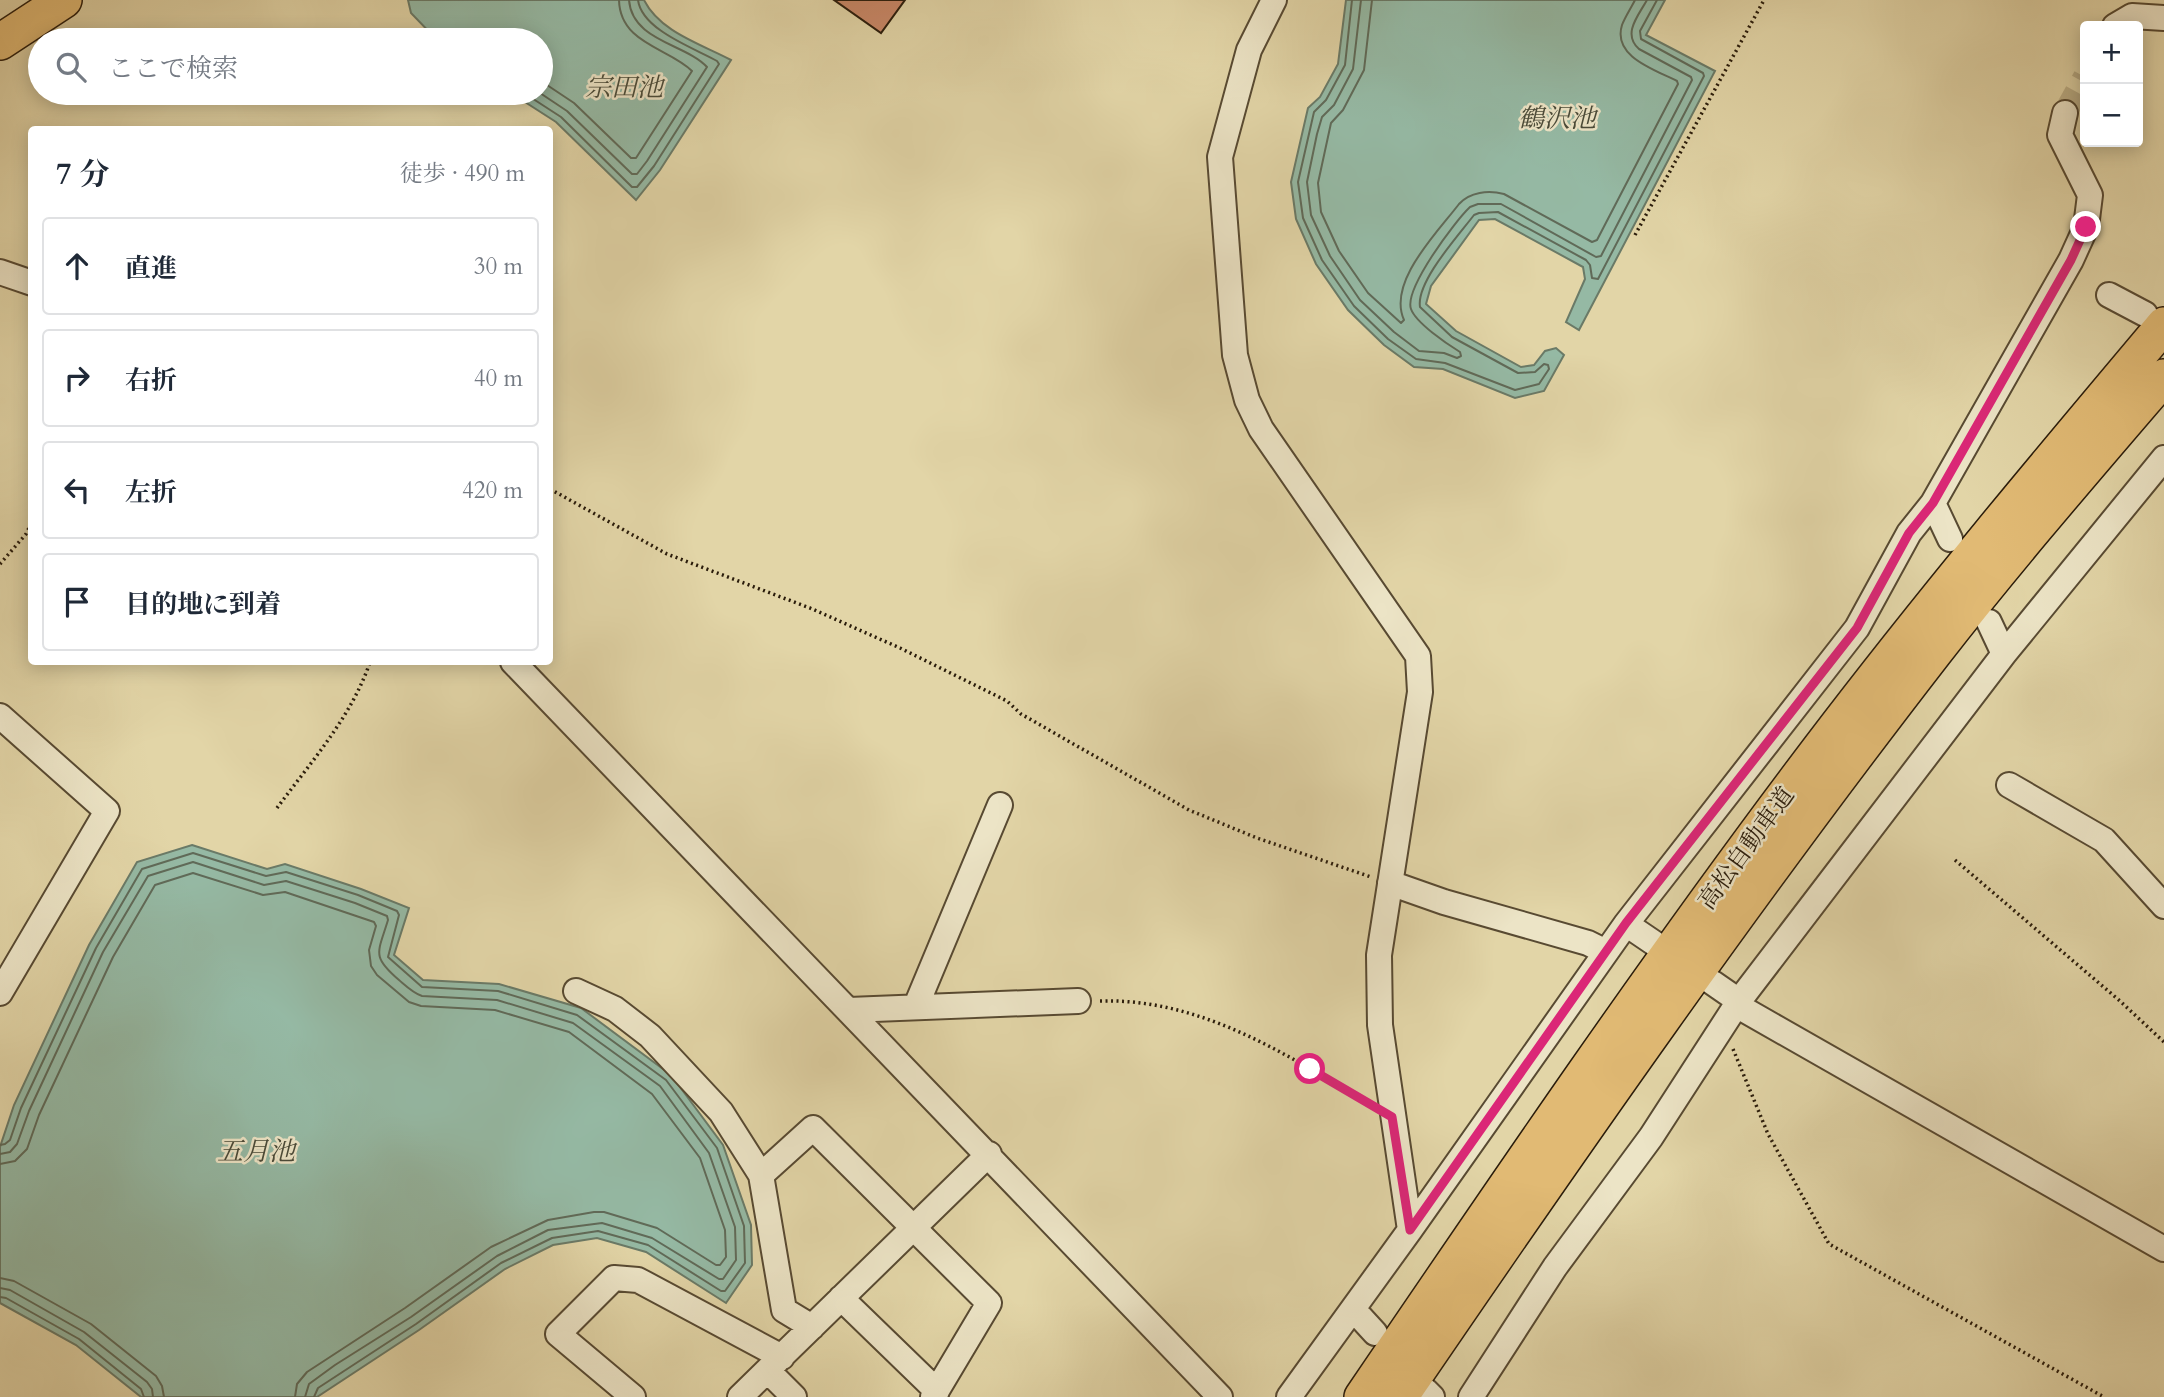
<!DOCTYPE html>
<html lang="ja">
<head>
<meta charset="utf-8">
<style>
	body { margin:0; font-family:Cardo,"Noto Serif JP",serif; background:#f2f2f3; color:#1f2937 }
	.controls { position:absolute; right:21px; top:21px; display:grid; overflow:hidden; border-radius:7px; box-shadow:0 4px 18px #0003 }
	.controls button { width:63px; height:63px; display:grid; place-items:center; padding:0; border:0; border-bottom:2px solid #e0e1e3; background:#fff; color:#1f2937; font:35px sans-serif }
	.stop { position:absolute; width:21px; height:21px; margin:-16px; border:5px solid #db2777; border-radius:50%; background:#fff }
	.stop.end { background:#db2777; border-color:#fff; box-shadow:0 2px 7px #0008 }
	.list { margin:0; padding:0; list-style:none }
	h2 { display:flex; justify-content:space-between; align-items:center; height:91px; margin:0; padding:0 28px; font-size:30px }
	h2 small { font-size:23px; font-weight:400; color:#747a83 }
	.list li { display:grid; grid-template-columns:46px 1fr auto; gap:21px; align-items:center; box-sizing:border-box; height:98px; margin:0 14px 14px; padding:0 14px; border:2px solid #e0e1e3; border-radius:7px }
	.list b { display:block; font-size:26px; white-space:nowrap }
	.list em { font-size:23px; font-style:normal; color:#747a83 }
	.icon { flex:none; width:38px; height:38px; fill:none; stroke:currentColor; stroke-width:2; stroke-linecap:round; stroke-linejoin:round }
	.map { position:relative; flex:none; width:2164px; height:1397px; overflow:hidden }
	.search { position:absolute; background:#fff; box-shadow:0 4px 18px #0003; left:28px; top:28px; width:525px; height:77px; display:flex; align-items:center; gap:18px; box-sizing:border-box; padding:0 24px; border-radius:38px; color:#747a83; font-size:26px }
	.panel { position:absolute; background:#fff; box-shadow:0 4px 18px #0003; left:28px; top:126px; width:525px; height:539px; border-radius:7px }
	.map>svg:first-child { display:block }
	.water { fill:#95b9a4; stroke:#6a7a67; stroke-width:2 }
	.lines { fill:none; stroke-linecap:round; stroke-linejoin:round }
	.shore { stroke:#606a58; stroke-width:2 }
	.building { fill:#c88767; stroke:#2a1c0b; stroke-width:2 }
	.minor-tunnel { stroke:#bdb088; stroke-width:24; stroke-dasharray:24 12; stroke-linecap:butt }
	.minor-casing { stroke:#584a32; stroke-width:28 }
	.highway-casing { stroke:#2a1c0b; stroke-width:38 }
	.path { stroke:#2a1c0b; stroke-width:3.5; stroke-dasharray:2 3.5; stroke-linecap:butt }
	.minor { stroke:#ece4c6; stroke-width:24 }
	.highway { stroke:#e1ba74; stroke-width:35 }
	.route { stroke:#db2777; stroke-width:9 }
	.labels { text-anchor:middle; stroke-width:5; stroke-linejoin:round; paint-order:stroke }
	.street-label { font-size:24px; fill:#2a1c0b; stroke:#ece4c6 }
	.water-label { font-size:26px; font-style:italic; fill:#4a4b39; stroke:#ece4c6 }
</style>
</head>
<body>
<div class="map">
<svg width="2164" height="1397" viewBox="0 0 2164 1397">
	<rect width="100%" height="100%" fill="#e2d5a7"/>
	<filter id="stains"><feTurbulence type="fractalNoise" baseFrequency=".00286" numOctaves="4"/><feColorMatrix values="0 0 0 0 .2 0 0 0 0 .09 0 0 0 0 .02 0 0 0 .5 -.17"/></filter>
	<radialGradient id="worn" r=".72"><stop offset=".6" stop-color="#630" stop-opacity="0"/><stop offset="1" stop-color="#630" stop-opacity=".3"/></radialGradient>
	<!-- water -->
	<path class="water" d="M 408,0 L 644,0 C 660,32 701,44 731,60 L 660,170 L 636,200 L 556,122 L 511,93 L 541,93 L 541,40 L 437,40 L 411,13 Z
		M 1346,0 L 1665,0 L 1646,35 L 1715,71 L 1579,330 L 1566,322 L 1585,279 L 1583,267 L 1495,219 L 1479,220 L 1431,286 L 1426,304 L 1456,331 L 1521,367 L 1534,365 L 1545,351 L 1556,348 L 1564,355 L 1544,391 L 1515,398 L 1443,369 L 1414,367 L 1384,345 L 1348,310 L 1316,264 L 1296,219 L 1291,182 L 1308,108 L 1320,97 L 1338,64 Z
		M 192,845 L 267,869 L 285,864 L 361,889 L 409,908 L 394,955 L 423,980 L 499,984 L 581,1008 L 671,1075 L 723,1145 L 751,1225 L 752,1265 L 726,1303 L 646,1252 L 597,1238 L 553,1245 L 505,1269 L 419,1330 L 317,1397 L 141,1397 L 76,1345 L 0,1303 L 0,1147 L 14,1105 L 89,945 L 137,862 Z"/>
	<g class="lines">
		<!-- shore -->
		<path class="shore" d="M 1352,0 L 1345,65 L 1326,100 L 1314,112 L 1298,182 L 1303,218 L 1322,260 L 1354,306 L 1388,339 L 1416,359 L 1445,363 L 1515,390 L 1539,384 L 1549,369 L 1548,365 L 1544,364 L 1535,372 L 1518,373 L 1452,337 L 1420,307 C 1416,282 1458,236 1474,215 L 1479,213 L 1498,212 L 1586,260 L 1590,265 L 1592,278 L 1598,279 L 1704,76 L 1703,73 L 1641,39 L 1640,31 L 1657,0
			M 1361,0 L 1353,69 L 1334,105 L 1322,117 L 1317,134 L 1307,182 L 1311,215 L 1330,256 L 1360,300 L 1394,332 L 1419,351 L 1444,353 L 1457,358 L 1461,356 L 1460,352 C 1447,344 1416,323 1411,309 C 1404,289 1455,221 1470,207 L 1478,204 L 1501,204 L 1596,257 L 1601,256 L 1692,80 L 1691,77 L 1639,49 C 1622,34 1638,16 1647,0
			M 1372,0 L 1364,70 L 1343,110 L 1331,123 L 1318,183 L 1321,212 L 1339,251 L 1368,293 L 1401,323 L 1404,320 C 1387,282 1437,233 1459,204 C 1470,192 1488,190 1504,194 L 1592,242 L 1597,240 L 1678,84 L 1677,81 C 1656,70 1612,57 1622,25 C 1625,17 1631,8 1635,0
			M 541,81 L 574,103 L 631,158 L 636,158 L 692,71 C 669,48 620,44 619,0
			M 524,93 L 561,117 L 632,187 L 637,187 L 654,166 L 719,64 L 717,61 C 694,48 642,30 638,0
			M 540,93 L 567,111 L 632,174 L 637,174 L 647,161 L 707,67 C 686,44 632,41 629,0
			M 0,1145 L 5,1144 L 10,1140 L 21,1108 L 96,948 L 142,869 L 193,853 L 266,876 L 286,872 L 358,895 L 397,911 L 399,915 L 388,957 L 422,987 L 498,991 L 577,1015 L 666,1080 L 717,1148 L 744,1226 L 745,1263 L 725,1291 L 721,1291 L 648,1245 L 598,1231 L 552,1238 L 501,1263 L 416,1324 L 318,1388 L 314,1397
			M 0,1154 L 10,1152 L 17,1144 L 29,1111 L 103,952 L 148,876 L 193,862 L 264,885 L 286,881 L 355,903 L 387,916 L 388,920 C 378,953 371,956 399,980 C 406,986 413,993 422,996 L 497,1000 L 573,1023 L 660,1086 L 709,1153 L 735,1227 L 736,1260 L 723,1279 L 719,1279 L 652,1238 L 602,1223 L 548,1230 L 497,1256 L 411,1317 L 335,1365 L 309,1384 L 305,1397
			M 0,1164 L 15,1161 L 27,1149 L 39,1115 L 113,957 L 155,885 L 193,873 L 263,895 L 285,892 L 374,922 L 376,926 L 369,950 L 371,966 L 377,975 L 409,1002 L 421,1006 L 495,1010 L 569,1032 L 652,1094 L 700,1158 L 725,1230 L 726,1257 L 720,1265 L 716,1265 L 657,1228 L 604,1212 L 594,1212 L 548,1220 L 491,1247 L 405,1308 L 307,1372 L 297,1384 L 295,1397
			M 0,1278 L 14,1281 L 91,1324 L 156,1376 L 162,1386 L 164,1397
			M 0,1288 L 10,1290 L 84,1332 L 147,1382 L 152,1389 L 153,1397
			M 0,1297 L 6,1298 L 79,1339 L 141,1389 L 144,1397"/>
	</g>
	<!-- building -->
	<path class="building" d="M 834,0 L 905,0 L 881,33 Z"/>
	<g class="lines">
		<!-- minor-tunnel -->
		<path class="minor-tunnel" d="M 2065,113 L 2085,77"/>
		<defs>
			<path id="minor" d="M 1274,0 L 1249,50 L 1220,157 L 1235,355 L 1247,400 L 1261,429 L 1418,656 L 1420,692 L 1379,955 L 1380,1025 L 1410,1230
				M 2115,26 L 2132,16 L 2164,18
				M 0,272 L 32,283
				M 2109,295 L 2145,314
				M 1933,503 L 1950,539
				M 1989,622 L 2004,654
				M 513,662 L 1220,1397
				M 0,716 L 107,811 L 0,993
				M 2009,785 L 2104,840 L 2164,906
				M 1390,883 L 1444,902 L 1588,943 L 1606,952
				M 1626,924 L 1654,943
				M 1713,983 L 1739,1001
				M 576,991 L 615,1009 L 650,1036 L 721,1112 L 761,1175 L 784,1310 L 812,1327
				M 1736,1005 L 2164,1249
				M 916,1006 L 1000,805
				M 849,1010 L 1078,1001
				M 761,1175 L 813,1128 L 989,1303 L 933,1397
				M 841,1298 L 937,1391
				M 1353,1309 L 1375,1333
				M 768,1371 L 794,1397
				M 1426,1391 L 1432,1397
				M 633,1397 L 558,1334 L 614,1278 L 638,1280 L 782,1357
				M 740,1397 L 989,1154
				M 1289,1397 L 1410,1230 L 1626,924 L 1857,628 L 1909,533 L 1933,503 L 2071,260 L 2086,227 L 2090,195 L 2060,135 L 2065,113
				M 1471,1397 L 1555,1267 L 1651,1137 L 1739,1001 L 2004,654 L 2164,458"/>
			<path id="highway" d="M 0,42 L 64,0
				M 1362,1397 C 1511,1178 1660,959 1820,748 C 1930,603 2047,464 2164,325
				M 1400,1397 C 1572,1145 1747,894 1934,653 C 2008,558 2086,468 2164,377"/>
		</defs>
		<!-- minor casing -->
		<use href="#minor" class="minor-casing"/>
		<!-- highway casing -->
		<use href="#highway" class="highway-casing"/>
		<!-- path -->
		<path class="path" d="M 1635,235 L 1764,0
			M 550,489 L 667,554 L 810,608 L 900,648 L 1007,701 L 1021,714 L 1189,810 L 1257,838 L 1371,877
			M 0,564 L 26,534 L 32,522
			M 277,808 C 311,762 352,716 370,662
			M 1955,860 L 2120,1001 L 2164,1042
			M 1100,1001 C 1200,998 1286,1054 1369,1104
			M 1733,1049 L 1768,1134 L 1829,1244 L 2104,1397"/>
		<!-- minor -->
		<use href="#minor" class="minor"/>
		<!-- highway -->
		<use href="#highway" class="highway"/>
	</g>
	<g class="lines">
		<!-- route -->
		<path class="route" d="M 1310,1069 L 1392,1117 L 1410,1230 L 1626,923 L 1857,628 L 1909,533 L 1933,503 L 2071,260 L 2086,227"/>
	</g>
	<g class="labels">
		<!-- street labels -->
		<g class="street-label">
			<text transform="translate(1746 848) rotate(-54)" y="8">高松自動車道</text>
		</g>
		<!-- water labels -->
		<g class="water-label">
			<text x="624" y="96">宗田池</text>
			<text x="1557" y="127">鶴沢池</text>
			<text x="256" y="1160">五月池</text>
		</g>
	</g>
	<rect width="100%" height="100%" filter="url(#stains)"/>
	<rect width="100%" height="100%" fill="url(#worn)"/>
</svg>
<div class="controls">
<button>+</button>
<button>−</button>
</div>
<div class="stop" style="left:1310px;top:1069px"></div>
<div class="stop end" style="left:2086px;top:227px"></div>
<div class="search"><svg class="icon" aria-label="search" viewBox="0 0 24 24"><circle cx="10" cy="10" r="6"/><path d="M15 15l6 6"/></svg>ここで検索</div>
<section class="panel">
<h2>7 分<small>徒歩 · 490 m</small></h2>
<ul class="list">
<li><svg class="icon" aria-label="ahead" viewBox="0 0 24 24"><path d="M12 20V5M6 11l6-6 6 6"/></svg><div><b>直進</b></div><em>30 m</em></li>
<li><svg class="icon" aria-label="right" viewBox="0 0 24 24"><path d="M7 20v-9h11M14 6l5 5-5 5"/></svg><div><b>右折</b></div><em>40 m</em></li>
<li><svg class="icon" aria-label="left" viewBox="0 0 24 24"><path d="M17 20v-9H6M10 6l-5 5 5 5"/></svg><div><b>左折</b></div><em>420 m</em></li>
<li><svg class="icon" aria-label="arrive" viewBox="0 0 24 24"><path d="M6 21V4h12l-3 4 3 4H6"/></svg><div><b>目的地に到着</b></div></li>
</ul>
</section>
</div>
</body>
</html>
